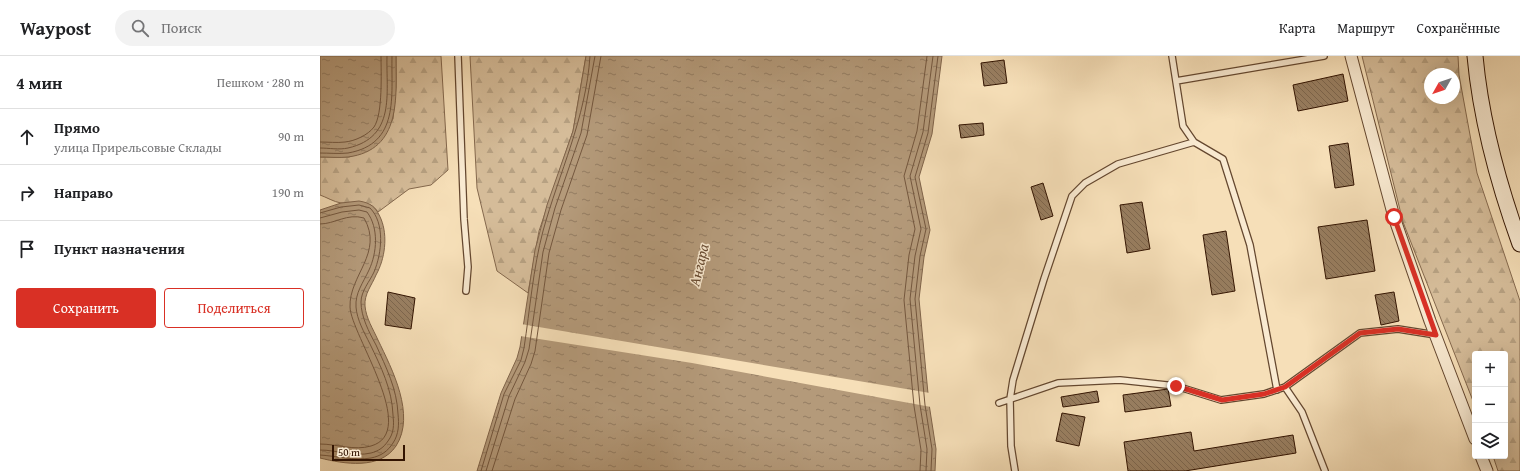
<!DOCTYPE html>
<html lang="ru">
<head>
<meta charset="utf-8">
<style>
	body { margin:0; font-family:"Gentium Book Plus",serif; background:#f2f2f2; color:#202124 }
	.controls { position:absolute; right:12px; bottom:12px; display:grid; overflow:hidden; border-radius:4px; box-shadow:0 4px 16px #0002 }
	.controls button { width:36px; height:36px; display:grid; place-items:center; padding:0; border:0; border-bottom:1px solid #e0e0e0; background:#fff; color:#202124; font:20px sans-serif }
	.compass { position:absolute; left:1104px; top:12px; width:36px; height:36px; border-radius:50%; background:#fff; box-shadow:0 4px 16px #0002; rotate:230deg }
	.scale { position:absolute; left:12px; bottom:10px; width:73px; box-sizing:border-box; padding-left:4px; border:2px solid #331401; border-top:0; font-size:11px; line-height:14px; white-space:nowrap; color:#331401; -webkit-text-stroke:3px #f9ead1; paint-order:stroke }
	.stop { position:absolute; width:12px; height:12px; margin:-9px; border:3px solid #d93025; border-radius:50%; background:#fff }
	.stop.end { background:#d93025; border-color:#fff; box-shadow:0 1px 4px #0008 }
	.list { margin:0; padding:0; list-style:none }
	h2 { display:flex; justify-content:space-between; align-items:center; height:52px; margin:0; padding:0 16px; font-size:17px }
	h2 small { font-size:13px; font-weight:400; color:#757577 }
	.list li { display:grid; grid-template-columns:26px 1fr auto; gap:12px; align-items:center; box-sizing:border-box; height:56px; padding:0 16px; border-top:1px solid #e0e0e0 }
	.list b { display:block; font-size:15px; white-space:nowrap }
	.list p { margin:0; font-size:13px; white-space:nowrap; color:#757577 }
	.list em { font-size:13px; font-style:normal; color:#757577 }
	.actions { display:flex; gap:8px; padding:12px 16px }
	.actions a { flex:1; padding:9px 0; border:1px solid #d93025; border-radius:4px; text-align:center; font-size:14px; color:#d93025 }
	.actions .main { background:#d93025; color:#fff }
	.icon { flex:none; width:22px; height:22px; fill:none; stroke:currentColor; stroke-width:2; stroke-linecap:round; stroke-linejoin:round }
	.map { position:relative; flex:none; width:1200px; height:415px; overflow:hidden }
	header { display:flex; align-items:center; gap:24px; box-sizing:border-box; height:56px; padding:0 20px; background:#fff; border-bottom:1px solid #e0e0e0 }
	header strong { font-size:19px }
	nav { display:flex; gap:22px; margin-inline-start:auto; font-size:14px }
	.search { width:280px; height:36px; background:#f2f2f2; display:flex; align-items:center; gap:10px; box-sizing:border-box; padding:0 14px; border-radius:22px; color:#757577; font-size:15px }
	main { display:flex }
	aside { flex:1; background:#fff }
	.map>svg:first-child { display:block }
	.forest { fill:url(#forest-firs); stroke:#84684d; fill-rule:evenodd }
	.water { fill:url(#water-ripples); stroke:#80644a }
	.pier { fill:#f6dfb8 }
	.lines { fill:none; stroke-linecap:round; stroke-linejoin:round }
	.shore { stroke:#74573e; stroke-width:1 }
	.building { fill:url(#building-back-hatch); stroke:#331401 }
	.service-casing { stroke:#64472f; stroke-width:8 }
	.minor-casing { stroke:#64472f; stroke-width:13 }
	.secondary-casing { stroke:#331401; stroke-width:17 }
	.service { stroke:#f9ead1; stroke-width:5.5 }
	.minor { stroke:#f9ead1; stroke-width:11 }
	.secondary { stroke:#f9ead1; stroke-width:15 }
	.route { stroke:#d93025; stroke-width:5 }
	.labels { text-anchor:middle; stroke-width:3; stroke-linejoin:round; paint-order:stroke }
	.water-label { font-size:15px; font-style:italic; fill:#674a31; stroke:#f9ead1 }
</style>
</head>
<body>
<header>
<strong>Waypost</strong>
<div class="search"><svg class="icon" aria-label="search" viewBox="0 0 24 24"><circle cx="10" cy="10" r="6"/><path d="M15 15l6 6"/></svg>Поиск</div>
<nav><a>Карта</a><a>Маршрут</a><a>Сохранённые</a></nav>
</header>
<main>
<aside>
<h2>4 мин<small>Пешком · 280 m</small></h2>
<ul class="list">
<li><svg class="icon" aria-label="ahead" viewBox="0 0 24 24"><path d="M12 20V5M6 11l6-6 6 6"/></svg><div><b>Прямо</b><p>улица Прирельсовые Склады</p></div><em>90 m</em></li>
<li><svg class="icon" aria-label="right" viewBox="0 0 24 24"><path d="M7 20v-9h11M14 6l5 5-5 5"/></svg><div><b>Направо</b></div><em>190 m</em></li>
<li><svg class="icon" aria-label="arrive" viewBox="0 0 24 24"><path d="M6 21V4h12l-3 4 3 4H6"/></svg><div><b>Пункт назначения</b></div></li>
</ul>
<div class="actions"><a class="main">Сохранить</a><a>Поделиться</a></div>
</aside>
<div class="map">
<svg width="1200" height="415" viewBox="0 0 1200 415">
	<defs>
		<pattern id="forest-firs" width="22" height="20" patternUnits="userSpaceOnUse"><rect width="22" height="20" fill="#d5bc99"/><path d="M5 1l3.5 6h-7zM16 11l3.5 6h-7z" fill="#b7a182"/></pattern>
		<pattern id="water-ripples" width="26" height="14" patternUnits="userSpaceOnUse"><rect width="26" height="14" fill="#b49a7a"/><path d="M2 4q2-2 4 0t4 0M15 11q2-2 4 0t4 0" fill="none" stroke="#937c62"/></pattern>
		<pattern id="building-back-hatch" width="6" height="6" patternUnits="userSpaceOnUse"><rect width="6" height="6" fill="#987e60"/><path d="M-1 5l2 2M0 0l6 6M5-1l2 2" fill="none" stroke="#7d664d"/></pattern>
	</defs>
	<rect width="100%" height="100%" fill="#f6dfb8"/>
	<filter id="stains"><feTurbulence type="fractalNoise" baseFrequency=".005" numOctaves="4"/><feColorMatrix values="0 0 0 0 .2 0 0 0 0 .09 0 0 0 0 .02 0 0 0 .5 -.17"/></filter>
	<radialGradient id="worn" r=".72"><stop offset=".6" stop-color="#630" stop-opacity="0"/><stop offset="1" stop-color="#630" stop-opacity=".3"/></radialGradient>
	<!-- forest -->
	<path class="forest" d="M 76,0 L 121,0 L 128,114 L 111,129 L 89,133 L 58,156 C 49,142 34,149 21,147 C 14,146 6,141 0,139 L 0,101 L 29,101 L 51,93 L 73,63 L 76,31 Z
		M 150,0 L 266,0 L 253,75 L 219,175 L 208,237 L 177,215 L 157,132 Z
		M 1042,0 L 1138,0 L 1139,19 L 1157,117 L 1200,245 L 1200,415 L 1178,415 L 1173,400 L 1185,400 L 1185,298 L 1155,298 L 1155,350 L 1083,166 ZM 1110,18 L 1134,18 L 1134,42 L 1110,42 Z"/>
	<!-- water -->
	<path class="water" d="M 0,0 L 76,0 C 76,41 82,94 28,101 C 19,102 9,101 0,101 Z
		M 266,0 L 622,0 L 612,78 L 599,121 L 610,174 L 604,201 L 599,243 L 609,348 L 616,393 L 615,415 L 157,415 L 181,337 L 197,302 L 200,291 L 215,194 L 227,149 L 253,75 Z
		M 39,145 C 51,147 56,151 61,163 C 68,180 65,203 56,219 C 52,229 44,238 45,250 C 46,262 53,273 58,284 C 72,313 96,359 76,390 C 60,414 24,408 0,402 L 0,154 L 21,147 Z"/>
	<!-- pier -->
	<path class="pier" d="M 201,268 L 610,337 L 611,351 L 372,307 L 200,280 Z"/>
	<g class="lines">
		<!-- shore -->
		<path class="shore" d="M 0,86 C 8,86 17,87 25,86 C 35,85 48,79 54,71 C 63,58 61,16 61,0
			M 0,92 C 9,92 19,94 28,92 C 76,81 66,38 67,0
			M 0,97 C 9,97 19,98 28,97 C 80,88 71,40 72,0
			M 0,157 L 21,151 L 39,149 L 50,152 C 65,167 62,197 54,216 C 50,225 41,235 41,246 C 41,261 49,276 56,289 C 66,311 77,333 78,358 C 79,368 79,378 73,387 C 68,395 61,400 51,402 C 34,405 17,400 0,399
			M 0,162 L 22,156 L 39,154 L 47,156 C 59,172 57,197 49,214 C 43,227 35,237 36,251 C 37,264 44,276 50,288 C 61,311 72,333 73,359 C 74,369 74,377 68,385 C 64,391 59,395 51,397 C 34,401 17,394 0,394
			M 0,168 C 15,168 27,157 44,162 C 64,197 29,219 30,251 C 31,279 100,376 51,390 C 34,395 17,388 0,388
			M 161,415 L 184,338 L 201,304 L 204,292 C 210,253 213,213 223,175 C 239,117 266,62 270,0
			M 166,415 L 189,340 L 205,306 L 209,293 L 223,196 L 235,152 L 261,77 L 275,0
			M 172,415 L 195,343 L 211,308 L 215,295 L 229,197 L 241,154 L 267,79 L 281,0
			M 600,415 L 601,394 L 594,350 L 584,244 L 589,199 L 595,173 L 584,120 L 597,75 L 607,0
			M 606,415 L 607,393 L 600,349 L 590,243 L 595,200 L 601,173 L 590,120 L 603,76 L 613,0
			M 611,415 L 612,393 L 605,349 L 595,243 L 600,200 L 606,173 L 595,121 L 608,77 L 618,0"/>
	</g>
	<!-- building -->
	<path class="building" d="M 684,4 L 687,27 L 664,30 L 661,7 Z
		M 1023,18 L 1028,45 L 978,55 L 973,29 Z
		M 663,67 L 664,79 L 641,82 L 639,69 Z
		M 1028,87 L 1034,129 L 1015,132 L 1009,90 Z
		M 723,127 L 733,160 L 721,164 L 711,131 Z
		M 822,146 L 830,193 L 807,197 L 800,149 Z
		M 1047,164 L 1055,215 L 1006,223 L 998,171 Z
		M 906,175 L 915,235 L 892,239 L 883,179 Z
		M 68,236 L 95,242 L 91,273 L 65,269 Z
		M 1074,236 L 1079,265 L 1061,269 L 1055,239 Z
		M 848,333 L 851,350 L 805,356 L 803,339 Z
		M 777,335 L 779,346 L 743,351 L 741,341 Z
		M 742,357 L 765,361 L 759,390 L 736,385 Z
		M 871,376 L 874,395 L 973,379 L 976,397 L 865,415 L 808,415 L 804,386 Z"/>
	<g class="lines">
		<defs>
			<path id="service" d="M 138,0 L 144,163 L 148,211 L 146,235
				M 852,0 L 863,70 L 874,86 L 903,103 L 930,189 L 957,334
				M 856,25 L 1004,0
				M 965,331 L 982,356 L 1005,415
				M 679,347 L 738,327 L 800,324 L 856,330 L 901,344 L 944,338 L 965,331 L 1040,277 L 1078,273 L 1116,279
				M 695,415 L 691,390 L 690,343 L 693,324 L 724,223 L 752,140 L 765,127 L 798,108 L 874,86"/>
			<path id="minor" d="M 1031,0 L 1074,161 L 1110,265 L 1155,383
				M 1161,400 L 1167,415"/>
			<path id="secondary" d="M 1155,0 C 1161,65 1178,127 1200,188"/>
		</defs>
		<!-- service casing -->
		<use href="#service" class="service-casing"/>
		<!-- minor casing -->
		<use href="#minor" class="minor-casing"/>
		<!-- secondary casing -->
		<use href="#secondary" class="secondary-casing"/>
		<!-- service -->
		<use href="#service" class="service"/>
		<!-- minor -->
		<use href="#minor" class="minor"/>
		<!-- secondary -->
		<use href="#secondary" class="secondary"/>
	</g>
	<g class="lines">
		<!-- route -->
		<path class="route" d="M 856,330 L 902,344 L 944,338 L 965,331 L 1040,277 L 1078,273 L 1116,279 L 1074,161"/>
	</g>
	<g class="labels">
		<!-- water labels -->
		<g class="water-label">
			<text transform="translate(379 209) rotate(-77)" y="5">Ангара</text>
		</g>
	</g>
	<rect width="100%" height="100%" filter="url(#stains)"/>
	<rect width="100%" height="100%" fill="url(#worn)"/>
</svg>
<div class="controls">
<button>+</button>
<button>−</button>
<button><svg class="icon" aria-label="layers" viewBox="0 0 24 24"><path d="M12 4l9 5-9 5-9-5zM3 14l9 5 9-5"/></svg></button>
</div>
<svg class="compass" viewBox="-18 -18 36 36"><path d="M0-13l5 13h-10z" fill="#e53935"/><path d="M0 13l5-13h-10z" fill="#757577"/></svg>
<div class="scale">50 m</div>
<div class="stop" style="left:1074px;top:161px"></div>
<div class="stop end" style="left:856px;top:330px"></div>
</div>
</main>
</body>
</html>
